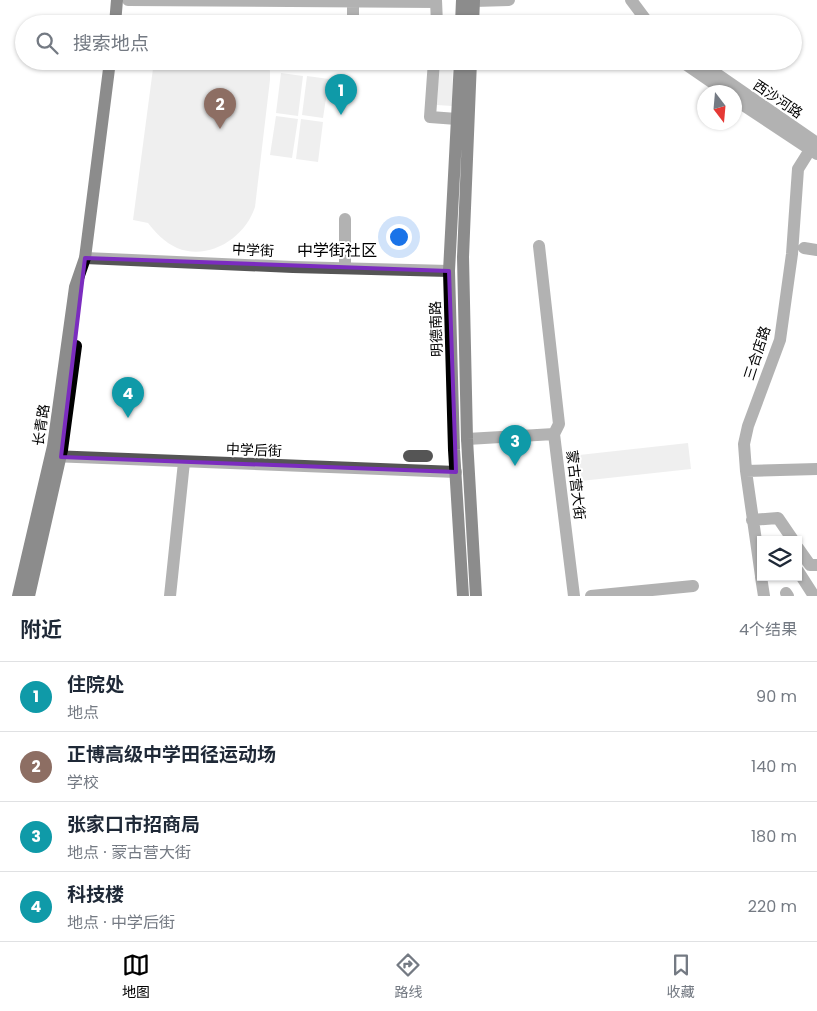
<!DOCTYPE html>
<html lang="zh">
<head>
<meta charset="utf-8">
<style>
	body { margin:0; font-family:Poppins,"Noto Sans SC",sans-serif; background:#f2f2f3; color:#1f2937 }
	.controls { position:absolute; right:15px; bottom:15px; display:grid; overflow:hidden; border-radius:0px; box-shadow:0 1px 4px #0004 }
	.controls button { width:45px; height:45px; display:grid; place-items:center; padding:0; border:0; border-bottom:1px solid #e0e1e3; background:#fff; color:#1f2937; font:25px sans-serif }
	.compass { position:absolute; left:697px; top:85px; width:45px; height:45px; border-radius:50%; background:#fff; box-shadow:0 1px 4px #0004; rotate:164deg }
	.you { position:absolute; left:398px; top:236px; width:18px; height:18px; margin:-12px; border:4px solid #fff; border-radius:50%; background:#1a73e8; box-shadow:0 0 0 8px #1a73e833 }
	.badge { display:grid; place-items:center; width:32px; height:32px; border-radius:50%; background:#000; color:#fff; font-size:16px; font-weight:700 }
	.pin { position:absolute; translate:-50% -41px; filter:drop-shadow(0 1px 2px #0008) }
	.pin::after { content:''; position:absolute; top:26px; width:18px; height:15px; background:inherit; clip-path:polygon(0 0,100% 0,50% 100%) }
	.list { margin:0; padding:0; list-style:none }
	h2 { display:flex; justify-content:space-between; align-items:center; height:65px; margin:0; padding:0 20px; font-size:21px }
	h2 small { font-size:16px; font-weight:400; color:#747a83 }
	.list li { display:grid; grid-template-columns:32px 1fr auto; gap:15px; align-items:center; box-sizing:border-box; height:70px; padding:0 20px; border-top:1px solid #e0e1e3 }
	.list b { display:block; font-size:19px; white-space:nowrap }
	.list p { margin:0; font-size:16px; white-space:nowrap; color:#747a83 }
	.list em { font-size:16px; font-style:normal; color:#747a83 }
	.icon { flex:none; width:28px; height:28px; fill:none; stroke:currentColor; stroke-width:2; stroke-linecap:round; stroke-linejoin:round }
	.map { position:relative; flex:none; width:817px; height:596px; overflow:hidden }
	.search { position:absolute; background:#fff; box-shadow:0 1px 4px #0004; left:15px; right:15px; top:15px; height:55px; display:flex; align-items:center; gap:12px; box-sizing:border-box; padding:0 18px; border-radius:28px; color:#747a83; font-size:19px }
	.sheet { height:345px; background:#fff }
	nav { display:flex; justify-content:space-around; align-items:center; box-sizing:border-box; height:70px; border-top:1px solid #e0e1e3; background:#fff; font-size:14px; color:#747a83 }
	nav a { display:grid; justify-items:center; gap:2px }
	nav .on { color:#000 }
	.map>svg:first-child { display:block }
	.green { fill:#dcdcdc }
	.lines { fill:none; stroke-linecap:round; stroke-linejoin:round }
	.minor { stroke:#555; stroke-width:12 }
	.major { stroke:#000; stroke-width:12 }
	.marked { fill:none; stroke:#7b2cbf; stroke-width:4; stroke-linejoin:round }
	.labels { text-anchor:middle; stroke-width:4; stroke-linejoin:round; paint-order:stroke }
	.street-label { font-size:14px; fill:#000; stroke:#fff }
	.quarter-label { font-size:16px; fill:#000; stroke:#fff }
</style>
</head>
<body>
<div class="map">
<svg width="817" height="596" viewBox="0 0 817 596">
	<rect width="100%" height="100%" fill="#fff"/>
	<!-- green -->
	<path class="green" d="M 154,61 L 267,61 L 270,71 L 270,80 L 255,207 C 245,238 209,261 177,248 C 164,242 156,233 148,223 L 133,220 Z
		M 439,61 L 453,61 L 452,106 L 437,105 Z
		M 281,73 L 303,76 L 298,116 L 276,113 Z
		M 307,76 L 329,79 L 323,118 L 302,115 Z
		M 276,116 L 298,119 L 292,158 L 270,155 Z
		M 301,119 L 323,122 L 318,162 L 296,159 Z
		M 688,443 L 691,469 L 581,481 L 579,455 Z"/>
	<g class="lines">
		<!-- minor -->
		<path class="minor" d="M 128,0 L 436,2
			M 436,0 L 437,24
			M 631,0 L 649,24
			M 474,1 L 509,0
			M 353,2 L 353,24
			M 434,61 L 430,117 L 457,119
			M 681,61 L 726,92
			M 698,61 L 817,143
			M 734,99 L 817,154
			M 539,246 L 559,424 L 554,434
			M 804,248 L 817,250
			M 85,258 L 293,267 L 449,271
			M 345,268 L 345,219
			M 467,439 L 554,434 L 574,596
			M 51,456 L 456,472
			M 409,456 L 427,456
			M 746,471 L 817,469
			M 752,520 L 778,518 L 793,540
			M 798,548 L 810,565 L 817,565
			M 798,571 L 814,596
			M 761,576 L 746,471 L 744,444 L 748,426 L 780,340 L 792,254 L 798,169 L 815,142
			M 761,577 L 764,596
			M 786,593 L 788,596
			M 170,596 L 184,462
			M 591,596 L 693,586"/>
		<!-- major -->
		<path class="major" d="M 115,24 L 117,0
			M 461,24 L 462,0
			M 473,24 L 474,0
			M 460,61 L 449,271 L 454,450 L 463,596
			M 471,61 L 463,257 L 467,439 L 476,596
			M 18,596 L 53,446 L 75,287 L 85,258 L 110,61
			M 29,596 L 62,450 L 76,346"/>
	</g>
	<!-- marked area -->
	<path d="M0 0H817V596H0ZM 85,258 L 449,271 L 456,472 L 61,457 Z" fill="#fff" fill-opacity=".55" fill-rule="evenodd"/>
	<path class="marked" d="M 85,258 L 449,271 L 456,472 L 61,457 Z"/>
	<g class="labels">
		<!-- street labels -->
		<g class="street-label">
			<text transform="translate(778 99) rotate(34)" y="5">西沙河路</text>
			<text transform="translate(253 250) rotate(3)" y="5">中学街</text>
			<text transform="translate(436 329) rotate(-92)" y="5">明德南路</text>
			<text transform="translate(757 353) rotate(-72)" y="5">三合店路</text>
			<text transform="translate(41 425) rotate(-81)" y="5">长青路</text>
			<text transform="translate(254 450) rotate(2)" y="5">中学后街</text>
			<text transform="translate(576 485) rotate(83)" y="5">蒙古营大街</text>
		</g>
		<!-- quarter labels -->
		<g class="quarter-label">
			<text x="337" y="256">中学街社区</text>
		</g>
	</g>
</svg>
<div class="controls">
<button><svg class="icon" aria-label="layers" viewBox="0 0 24 24"><path d="M12 4l9 5-9 5-9-5zM3 14l9 5 9-5"/></svg></button>
</div>
<svg class="compass" viewBox="-18 -18 36 36"><path d="M0-13l5 13h-10z" fill="#e53935"/><path d="M0 13l5-13h-10z" fill="#747a83"/></svg>
<div class="you"></div>
<div class="pin badge" style="left:341px;top:115px;background:#0f9aa8">1</div>
<div class="pin badge" style="left:220px;top:129px;background:#8d6e63">2</div>
<div class="pin badge" style="left:515px;top:466px;background:#0f9aa8">3</div>
<div class="pin badge" style="left:128px;top:418px;background:#0f9aa8">4</div>
<div class="search"><svg class="icon" aria-label="search" viewBox="0 0 24 24"><circle cx="10" cy="10" r="6"/><path d="M15 15l6 6"/></svg>搜索地点</div>
</div>
<section class="sheet">
<h2>附近<small>4个结果</small></h2>
<ul class="list">
<li><span class="badge" style="background:#0f9aa8">1</span><div><b>住院处</b><p>地点</p></div><em>90 m</em></li>
<li><span class="badge" style="background:#8d6e63">2</span><div><b>正博高级中学田径运动场</b><p>学校</p></div><em>140 m</em></li>
<li><span class="badge" style="background:#0f9aa8">3</span><div><b>张家口市招商局</b><p>地点 · 蒙古营大街</p></div><em>180 m</em></li>
<li><span class="badge" style="background:#0f9aa8">4</span><div><b>科技楼</b><p>地点 · 中学后街</p></div><em>220 m</em></li>
</ul>
</section>
<nav>
<a class="on"><svg class="icon" aria-label="map" viewBox="0 0 24 24"><path d="M3 6l6-2 6 2 6-2v14l-6 2-6-2-6 2zM9 4v14M15 6v14"/></svg>地图</a>
<a><svg class="icon" aria-label="directions" viewBox="0 0 24 24"><path d="M12 3l9 9-9 9-9-9zM9 14v-3h6M13 9l2 2-2 2"/></svg>路线</a>
<a><svg class="icon" aria-label="saved" viewBox="0 0 24 24"><path d="M7 4h10v16l-5-4-5 4z"/></svg>收藏</a>
</nav>
</body>
</html>
